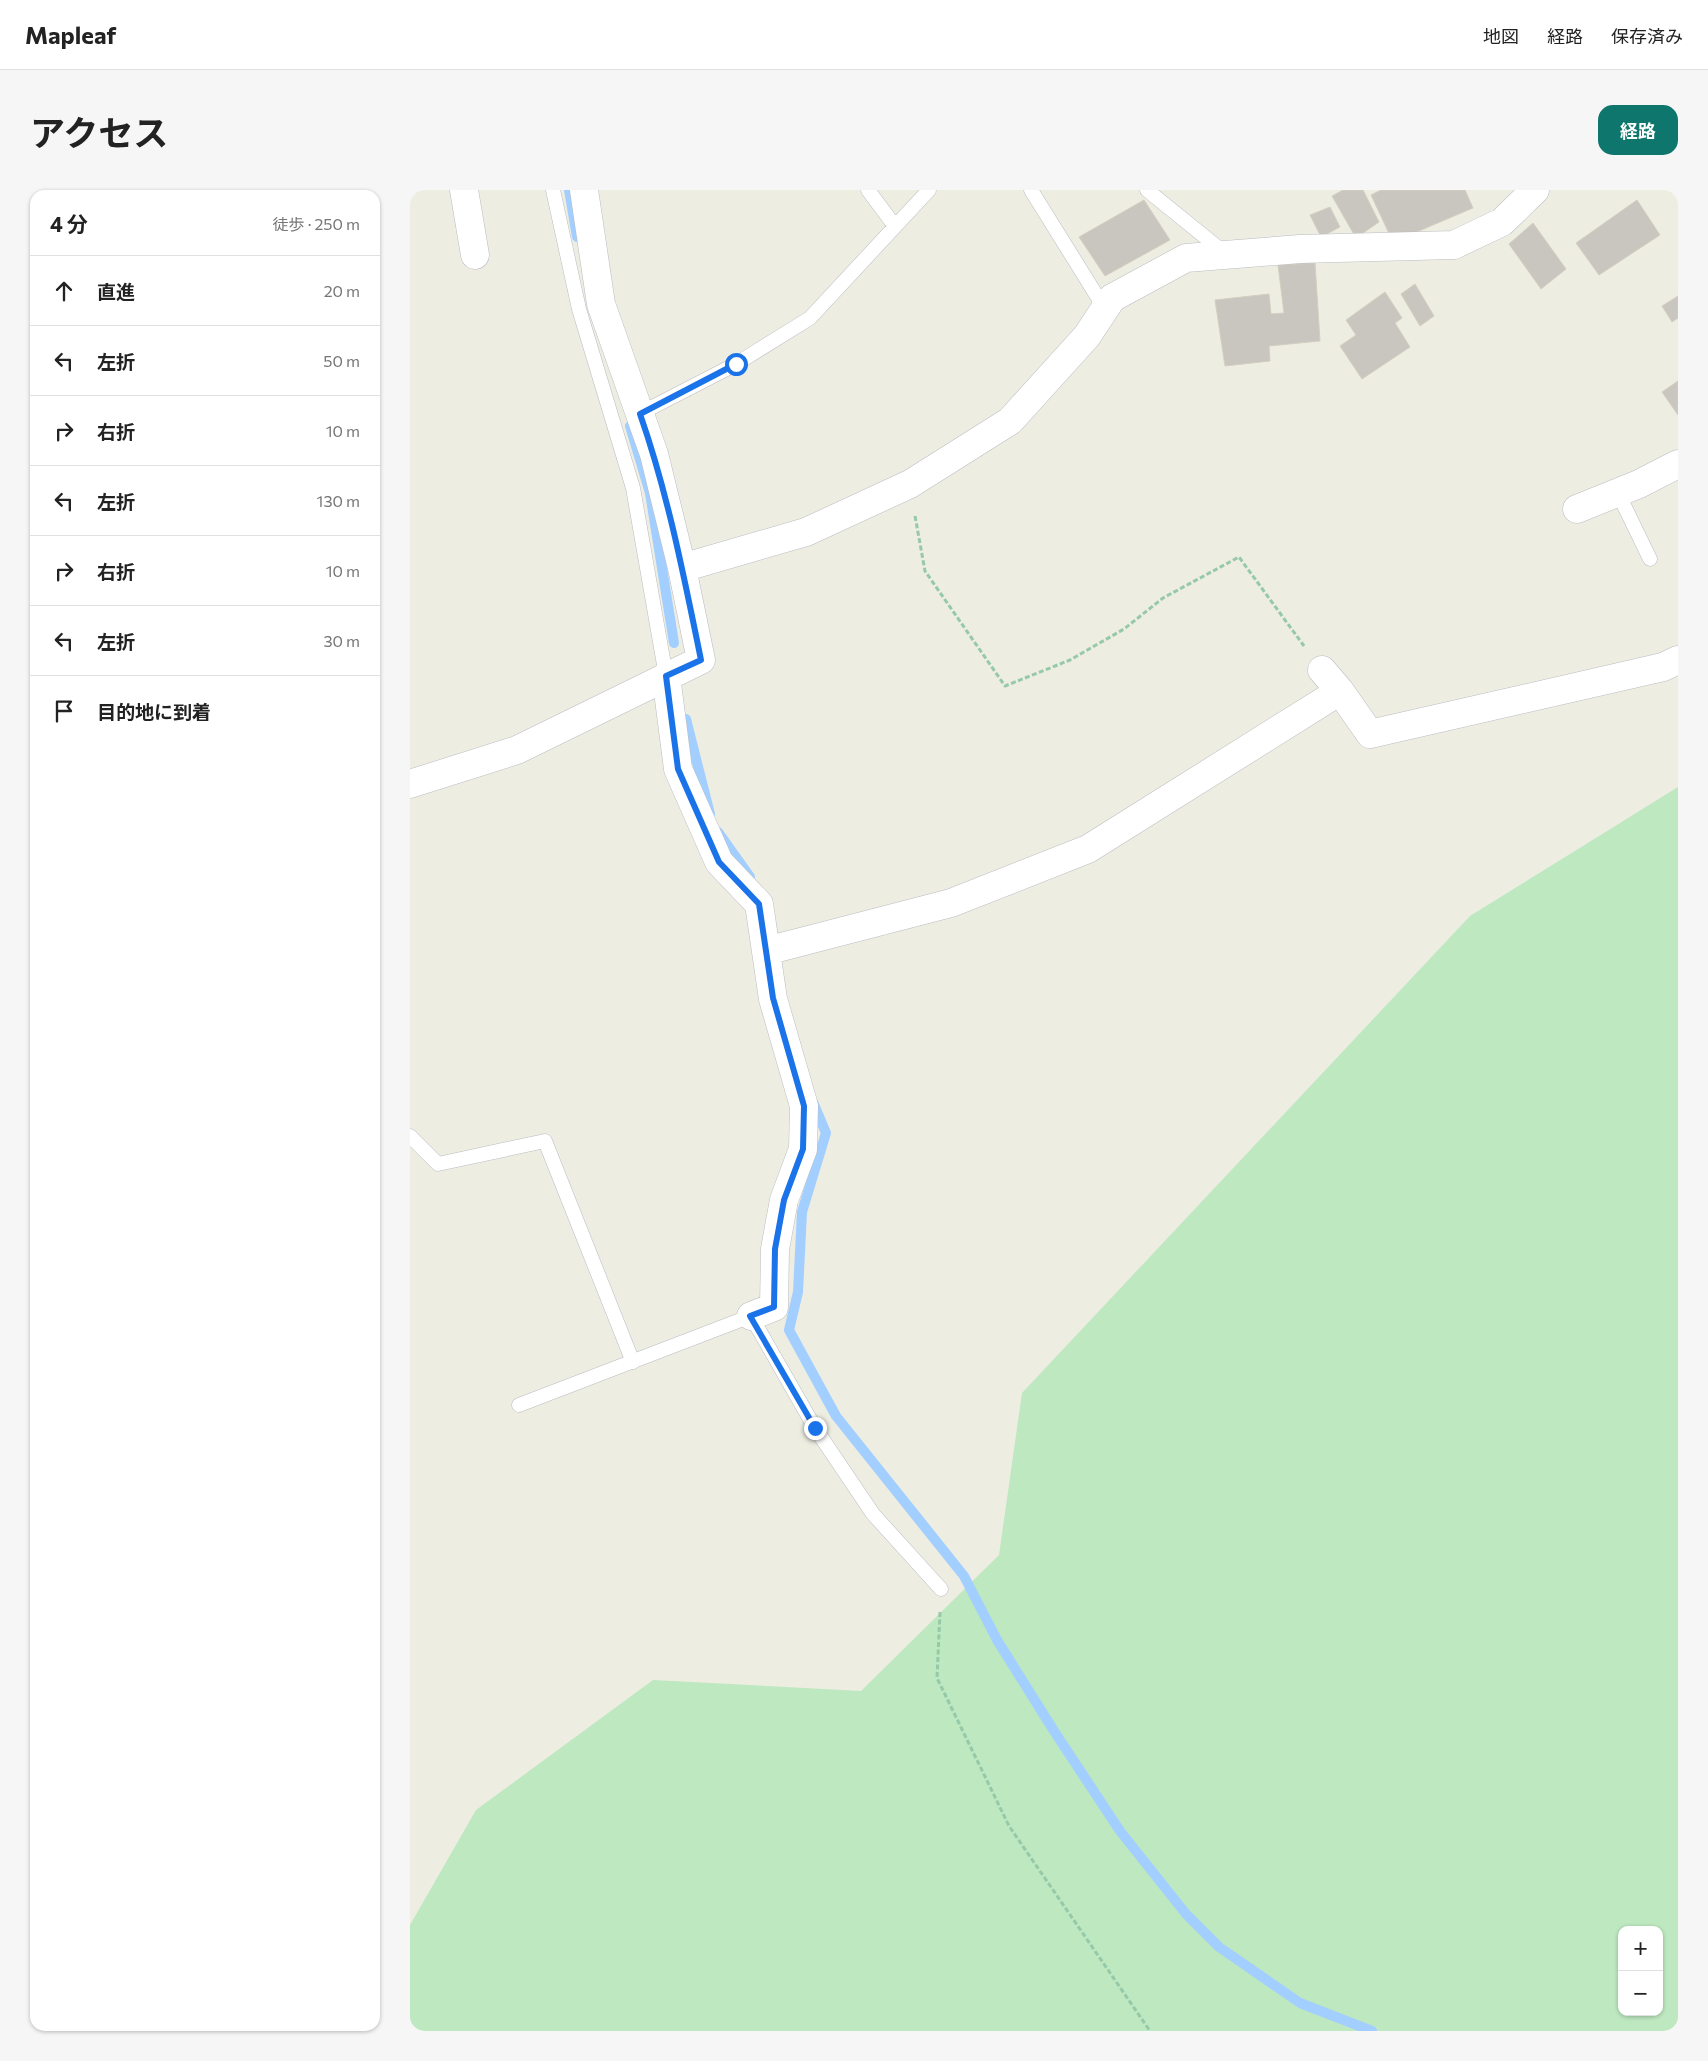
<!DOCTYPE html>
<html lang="ja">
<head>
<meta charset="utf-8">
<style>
	body { margin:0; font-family:Commissioner,"Noto Sans JP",sans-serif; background:#f6f6f6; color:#222 }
	.controls { position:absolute; right:15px; bottom:15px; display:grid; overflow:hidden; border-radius:10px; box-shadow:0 1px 4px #0004 }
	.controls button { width:45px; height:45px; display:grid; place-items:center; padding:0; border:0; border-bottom:1px solid #e0e0e0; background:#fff; color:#222; font:25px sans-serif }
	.stop { position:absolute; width:15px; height:15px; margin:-11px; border:4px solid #1a73e8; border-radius:50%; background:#fff }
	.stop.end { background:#1a73e8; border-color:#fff; box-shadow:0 1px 5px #0008 }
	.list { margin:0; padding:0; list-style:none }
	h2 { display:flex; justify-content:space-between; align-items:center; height:65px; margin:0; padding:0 20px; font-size:21px }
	h2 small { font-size:16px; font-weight:400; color:#767676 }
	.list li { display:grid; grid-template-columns:32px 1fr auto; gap:15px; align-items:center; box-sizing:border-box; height:70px; padding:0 20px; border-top:1px solid #e0e0e0 }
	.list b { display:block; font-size:19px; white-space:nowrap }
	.list em { font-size:16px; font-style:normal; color:#767676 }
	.icon { flex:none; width:28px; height:28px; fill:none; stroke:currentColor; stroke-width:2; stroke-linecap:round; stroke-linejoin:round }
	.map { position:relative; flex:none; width:1268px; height:1841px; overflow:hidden; border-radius:15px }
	header { display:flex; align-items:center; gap:30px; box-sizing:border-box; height:70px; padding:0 25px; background:#fff; border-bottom:1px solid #e0e0e0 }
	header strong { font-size:24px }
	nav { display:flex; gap:28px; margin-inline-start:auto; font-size:18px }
	.intro { display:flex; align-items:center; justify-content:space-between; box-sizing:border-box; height:120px; padding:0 30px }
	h1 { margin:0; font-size:35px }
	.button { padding:12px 22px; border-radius:15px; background:#0f766e; color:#fff; font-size:18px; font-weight:700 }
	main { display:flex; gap:30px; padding:0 30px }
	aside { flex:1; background:#fff; border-radius:15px; box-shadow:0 1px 4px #0004 }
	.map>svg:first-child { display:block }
	.green { fill:#bde8c0; fill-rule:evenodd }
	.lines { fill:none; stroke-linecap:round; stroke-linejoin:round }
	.stream { stroke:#a2cfff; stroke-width:10 }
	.building { fill:#c9c6bf; stroke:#d3cfc0 }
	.service-casing { stroke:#babcc2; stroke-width:15 }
	.minor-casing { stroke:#babcc2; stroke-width:29 }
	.path { stroke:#95c9a8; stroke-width:3; stroke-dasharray:5 2.5; stroke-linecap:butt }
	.service { stroke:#fff; stroke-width:14 }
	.minor { stroke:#fff; stroke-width:28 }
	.route { stroke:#1a73e8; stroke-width:6 }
</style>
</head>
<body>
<header>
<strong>Mapleaf</strong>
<nav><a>地図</a><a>経路</a><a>保存済み</a></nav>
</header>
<div class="intro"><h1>アクセス</h1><a class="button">経路</a></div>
<main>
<aside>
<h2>4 分<small>徒歩 · 250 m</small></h2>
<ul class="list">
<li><svg class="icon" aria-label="ahead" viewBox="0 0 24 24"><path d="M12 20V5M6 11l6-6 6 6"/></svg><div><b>直進</b></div><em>20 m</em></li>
<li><svg class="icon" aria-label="left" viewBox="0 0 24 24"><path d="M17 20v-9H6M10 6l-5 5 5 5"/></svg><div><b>左折</b></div><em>50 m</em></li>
<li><svg class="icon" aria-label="right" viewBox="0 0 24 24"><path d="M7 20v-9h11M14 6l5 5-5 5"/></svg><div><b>右折</b></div><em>10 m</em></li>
<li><svg class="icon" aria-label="left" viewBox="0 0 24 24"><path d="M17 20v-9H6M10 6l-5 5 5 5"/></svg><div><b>左折</b></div><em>130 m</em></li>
<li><svg class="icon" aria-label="right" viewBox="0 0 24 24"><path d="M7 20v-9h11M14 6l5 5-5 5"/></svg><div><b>右折</b></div><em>10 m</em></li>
<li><svg class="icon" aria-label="left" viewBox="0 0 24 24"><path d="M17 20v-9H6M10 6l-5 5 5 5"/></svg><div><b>左折</b></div><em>30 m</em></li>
<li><svg class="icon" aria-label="arrive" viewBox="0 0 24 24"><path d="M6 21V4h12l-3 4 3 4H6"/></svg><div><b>目的地に到着</b></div></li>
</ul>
</aside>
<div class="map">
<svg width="1268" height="1841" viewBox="0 0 1268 1841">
	<rect width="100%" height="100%" fill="#eeede2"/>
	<!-- green -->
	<path class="green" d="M 1268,597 L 1268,1841 L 0,1841 L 0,1735 L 66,1620 L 243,1490 L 451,1501 L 589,1365 L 612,1203 L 1060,726 ZM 1212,1740 L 1249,1740 L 1249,1822 L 1212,1822 Z"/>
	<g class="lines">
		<!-- stream -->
		<path class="stream" d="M 159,0 L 167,47
			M 220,236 L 240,303 L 264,453
			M 276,529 L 300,624
			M 308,642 L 340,687
			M 403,912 L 416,943 L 392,1022 L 388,1102 L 379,1140 L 426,1226 L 554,1386 L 587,1450 L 644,1541 L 710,1641 L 776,1724 L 809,1757 L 890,1813 L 962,1841"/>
	</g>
	<!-- building -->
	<path class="building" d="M 933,0 L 953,0 L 969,32 L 946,48 L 922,6 Z
		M 971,0 L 1055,0 L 1063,18 L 983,52 L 961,5 Z
		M 734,10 L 760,50 L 695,86 L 669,47 Z
		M 1227,10 L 1250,45 L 1189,85 L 1166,53 Z
		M 920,17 L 930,37 L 911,47 L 900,25 Z
		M 1123,33 L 1156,79 L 1131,99 L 1099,54 Z
		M 905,73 L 910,151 L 859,156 L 860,171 L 815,176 L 805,110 L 859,104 L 861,124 L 874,123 L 868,75 Z
		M 1005,94 L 1024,126 L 1010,136 L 991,104 Z
		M 975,102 L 992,128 L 985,133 L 1000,157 L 952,189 L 930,156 L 946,145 L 936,130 Z
		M 1268,106 L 1268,128 L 1262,132 L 1252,116 Z
		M 1268,191 L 1268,225 L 1252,202 Z"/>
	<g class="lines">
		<defs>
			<path id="service" d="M 143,0 L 169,119 L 223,298 L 256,486
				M 458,0 L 484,35
				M 621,0 L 695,119
				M 737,0 L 816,64
				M 229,224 L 326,174 L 400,128 L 519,0
				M 1208,303 L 1240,369
				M 0,946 L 28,974 L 135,951 L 223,1172
				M 109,1215 L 341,1126 L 405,1238 L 463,1324 L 531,1399"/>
			<path id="minor" d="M 54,0 L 65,65
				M 1167,319 L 1229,294 L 1268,274
				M 272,378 L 396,342 L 500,294 L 600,231 L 677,146 L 702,108 L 776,68 L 890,59 L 1044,55 L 1092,32 L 1125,0
				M 912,480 L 930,501 L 960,544 L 1253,477 L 1268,470
				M 256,486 L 268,579 L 309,672 L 349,714 L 363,809 L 394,916 L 393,959 L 374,1010 L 365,1059 L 364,1117 L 341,1126
				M 0,594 L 107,560 L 291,470 L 272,378 L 244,264 L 191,114 L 174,0
				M 356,761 L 541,713 L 678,659 L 930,501"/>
		</defs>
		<!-- service casing -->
		<use href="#service" class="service-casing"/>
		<!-- minor casing -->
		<use href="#minor" class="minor-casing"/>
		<!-- path -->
		<path class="path" d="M 505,326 L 515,381 L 595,496 L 660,470 L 714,439 L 753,408 L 829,367 L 894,456
			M 530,1422 L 527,1488 L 599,1636 L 740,1841"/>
		<!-- service -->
		<use href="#service" class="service"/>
		<!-- minor -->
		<use href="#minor" class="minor"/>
	</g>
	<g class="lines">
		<!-- route -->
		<path class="route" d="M 326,174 L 230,224 C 258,304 274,387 291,470 L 256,486 L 268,579 L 309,672 L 349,714 L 363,808 L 394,916 L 393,959 L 374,1010 L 365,1059 L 364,1117 L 340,1126 L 405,1238"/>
	</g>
</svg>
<div class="controls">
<button>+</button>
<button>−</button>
</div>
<div class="stop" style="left:326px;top:174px"></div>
<div class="stop end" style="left:405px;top:1238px"></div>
</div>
</main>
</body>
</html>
